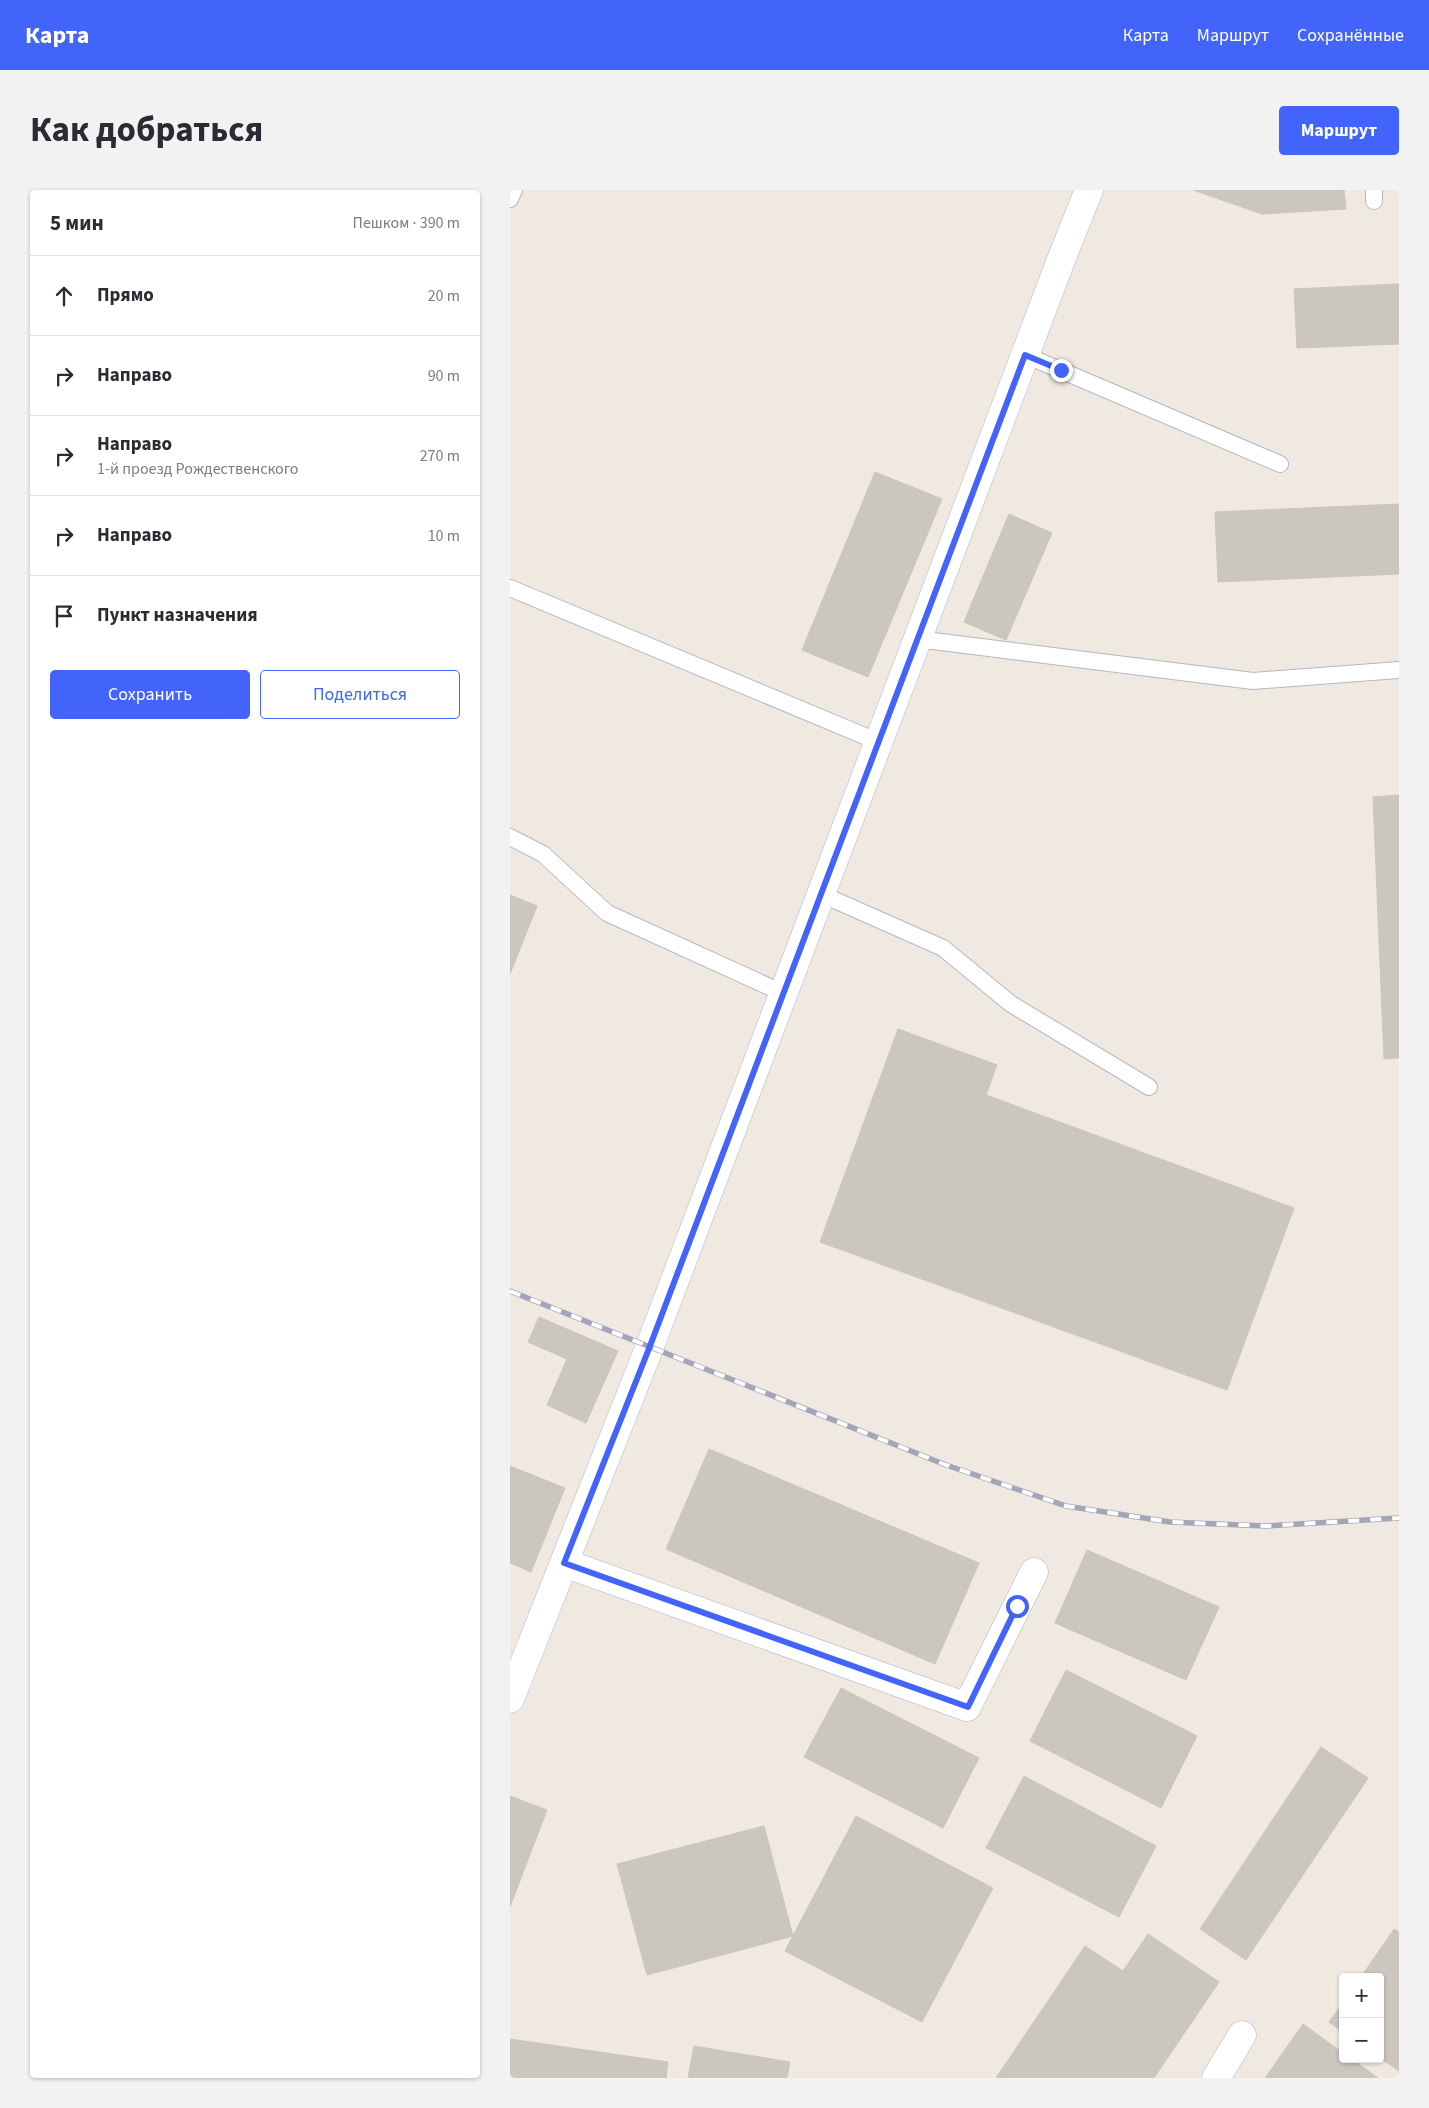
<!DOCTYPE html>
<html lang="ru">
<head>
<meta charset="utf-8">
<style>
	body { margin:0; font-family:"Source Sans 3",sans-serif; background:#f2f2f3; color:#2b2b33 }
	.controls { position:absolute; right:15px; bottom:15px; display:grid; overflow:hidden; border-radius:5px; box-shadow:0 1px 4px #0004 }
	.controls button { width:45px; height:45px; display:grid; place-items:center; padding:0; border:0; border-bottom:1px solid #e1e1e2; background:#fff; color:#2b2b33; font:25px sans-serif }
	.stop { position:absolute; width:15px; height:15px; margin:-11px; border:4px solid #4264fb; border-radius:50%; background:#fff }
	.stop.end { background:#4264fb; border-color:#fff; box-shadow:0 1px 5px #0008 }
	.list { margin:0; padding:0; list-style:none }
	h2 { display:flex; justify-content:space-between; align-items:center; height:65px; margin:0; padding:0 20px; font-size:21px }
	h2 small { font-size:16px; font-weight:400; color:#7c7c81 }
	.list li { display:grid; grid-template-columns:32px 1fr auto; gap:15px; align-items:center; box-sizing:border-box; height:80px; padding:0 20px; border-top:1px solid #e1e1e2 }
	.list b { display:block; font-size:19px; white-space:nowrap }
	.list p { margin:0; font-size:16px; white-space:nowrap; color:#7c7c81 }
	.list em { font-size:16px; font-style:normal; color:#7c7c81 }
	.actions { display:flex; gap:10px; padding:15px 20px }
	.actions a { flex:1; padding:11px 0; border:1px solid #4264fb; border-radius:5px; text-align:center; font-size:18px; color:#4264fb }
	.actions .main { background:#4264fb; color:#fff }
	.icon { flex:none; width:28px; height:28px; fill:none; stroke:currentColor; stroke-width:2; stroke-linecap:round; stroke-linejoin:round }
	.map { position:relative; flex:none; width:889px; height:1888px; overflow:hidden; border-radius:5px }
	header { display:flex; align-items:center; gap:30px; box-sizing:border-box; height:70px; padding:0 25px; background:#4264fb; color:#fff }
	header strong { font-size:24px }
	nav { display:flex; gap:28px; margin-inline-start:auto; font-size:18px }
	.intro { display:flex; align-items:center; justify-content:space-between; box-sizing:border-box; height:120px; padding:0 30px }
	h1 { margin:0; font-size:35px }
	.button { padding:12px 22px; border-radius:5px; background:#4264fb; color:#fff; font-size:18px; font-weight:700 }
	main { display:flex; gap:30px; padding:0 30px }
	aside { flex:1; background:#fff; border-radius:5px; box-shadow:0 1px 4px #0004 }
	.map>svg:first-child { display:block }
	.building { fill:#cbc7bf; stroke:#cbc5ba }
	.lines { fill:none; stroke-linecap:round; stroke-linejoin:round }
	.service-casing { stroke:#b4b7c1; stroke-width:18 }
	.minor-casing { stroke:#b4b7c1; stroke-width:29 }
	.service { stroke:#fff; stroke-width:16 }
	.minor { stroke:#fff; stroke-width:28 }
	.rail-casing { stroke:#a3a6b8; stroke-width:5.5 }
	.rail { stroke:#fff; stroke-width:4; stroke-dasharray:11; stroke-linecap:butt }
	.route { stroke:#4264fb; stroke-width:6 }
</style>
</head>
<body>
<header>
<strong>Карта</strong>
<nav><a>Карта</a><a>Маршрут</a><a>Сохранённые</a></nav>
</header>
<div class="intro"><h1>Как добраться</h1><a class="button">Маршрут</a></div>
<main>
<aside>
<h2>5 мин<small>Пешком · 390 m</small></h2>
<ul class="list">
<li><svg class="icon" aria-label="ahead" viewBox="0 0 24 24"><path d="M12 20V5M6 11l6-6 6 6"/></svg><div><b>Прямо</b></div><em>20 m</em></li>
<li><svg class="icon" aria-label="right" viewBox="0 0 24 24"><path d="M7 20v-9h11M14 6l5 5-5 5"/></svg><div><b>Направо</b></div><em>90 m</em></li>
<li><svg class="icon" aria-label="right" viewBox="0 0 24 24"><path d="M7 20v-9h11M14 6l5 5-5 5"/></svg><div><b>Направо</b><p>1-й проезд Рождественского</p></div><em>270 m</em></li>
<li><svg class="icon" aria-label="right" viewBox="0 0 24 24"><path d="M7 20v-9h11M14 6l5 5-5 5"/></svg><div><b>Направо</b></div><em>10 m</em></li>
<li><svg class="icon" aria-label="arrive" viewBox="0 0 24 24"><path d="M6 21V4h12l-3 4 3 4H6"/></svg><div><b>Пункт назначения</b></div></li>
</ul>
<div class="actions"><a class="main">Сохранить</a><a>Поделиться</a></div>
</aside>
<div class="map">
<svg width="889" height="1888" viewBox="0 0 889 1888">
	<rect width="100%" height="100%" fill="#efe9e1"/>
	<!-- building -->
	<path class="building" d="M 683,0 L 834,0 L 836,19 L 752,24 Z
		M 889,94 L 889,154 L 787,158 L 784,99 Z
		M 365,282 L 432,309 L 358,487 L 292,460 Z
		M 889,314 L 889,384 L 708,392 L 705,322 Z
		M 499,324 L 542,343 L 496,450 L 454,432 Z
		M 889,605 L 889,868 L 874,869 L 863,607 Z
		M 0,705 L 27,716 L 0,784 Z
		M 388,839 L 487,875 L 476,905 L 784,1018 L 717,1200 L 310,1052 Z
		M 29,1127 L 108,1161 L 76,1233 L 37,1215 L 57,1169 L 18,1152 Z
		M 199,1259 L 469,1373 L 425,1474 L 156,1359 Z
		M 0,1276 L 55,1298 L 21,1382 L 0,1373 Z
		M 577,1360 L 709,1417 L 676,1490 L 545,1433 Z
		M 556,1480 L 687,1546 L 651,1618 L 520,1551 Z
		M 331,1498 L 469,1568 L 433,1638 L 294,1567 Z
		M 811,1557 L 858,1588 L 736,1770 L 690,1739 Z
		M 514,1586 L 646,1656 L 609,1727 L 476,1658 Z
		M 0,1606 L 37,1620 L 0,1717 Z
		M 346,1626 L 483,1698 L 412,1832 L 275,1761 Z
		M 254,1636 L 283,1746 L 137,1785 L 107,1674 Z
		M 884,1739 L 889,1742 L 889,1881 L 870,1868 L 870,1787 L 851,1787 Z
		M 638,1744 L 709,1792 L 644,1888 L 486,1888 L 575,1756 L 613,1781 Z
		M 833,1813 L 833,1842 L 819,1832 Z
		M 793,1834 L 833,1863 L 833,1869 L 842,1869 L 868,1888 L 755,1888 Z
		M 0,1849 L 158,1872 L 156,1888 L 0,1888 Z
		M 184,1856 L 280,1872 L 277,1888 L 178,1888 Z"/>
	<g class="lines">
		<defs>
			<path id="service" d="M 0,9 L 4,0
				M 864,11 L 864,0
				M 515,165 L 770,274
				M 0,398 L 369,552
				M 407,449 L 743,491 L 889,480
				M 0,647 L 33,664 L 97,723 L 273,803
				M 311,704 L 433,758 L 501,814 L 639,897"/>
			<path id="minor" d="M 54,1373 L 457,1517 L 524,1382
				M 0,1509 L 140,1156 L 551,70 L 579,0
				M 706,1888 L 732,1845"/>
		</defs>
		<!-- service casing -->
		<use href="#service" class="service-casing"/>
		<!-- minor casing -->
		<use href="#minor" class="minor-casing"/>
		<!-- service -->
		<use href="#service" class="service"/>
		<!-- minor -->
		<use href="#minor" class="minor"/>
		<defs>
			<path id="rail" d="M 0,1101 L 436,1275 L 556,1316 L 660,1332 L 756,1336 L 889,1328"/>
		</defs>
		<!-- rail casing -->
		<use href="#rail" class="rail-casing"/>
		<!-- rail -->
		<use href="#rail" class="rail"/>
	</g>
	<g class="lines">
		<!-- route -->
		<path class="route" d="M 507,1416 L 458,1517 L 54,1373 L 140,1156 L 515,165 L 551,180"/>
	</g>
</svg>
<div class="controls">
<button>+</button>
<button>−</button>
</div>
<div class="stop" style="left:507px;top:1416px"></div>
<div class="stop end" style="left:551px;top:180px"></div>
</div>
</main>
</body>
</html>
